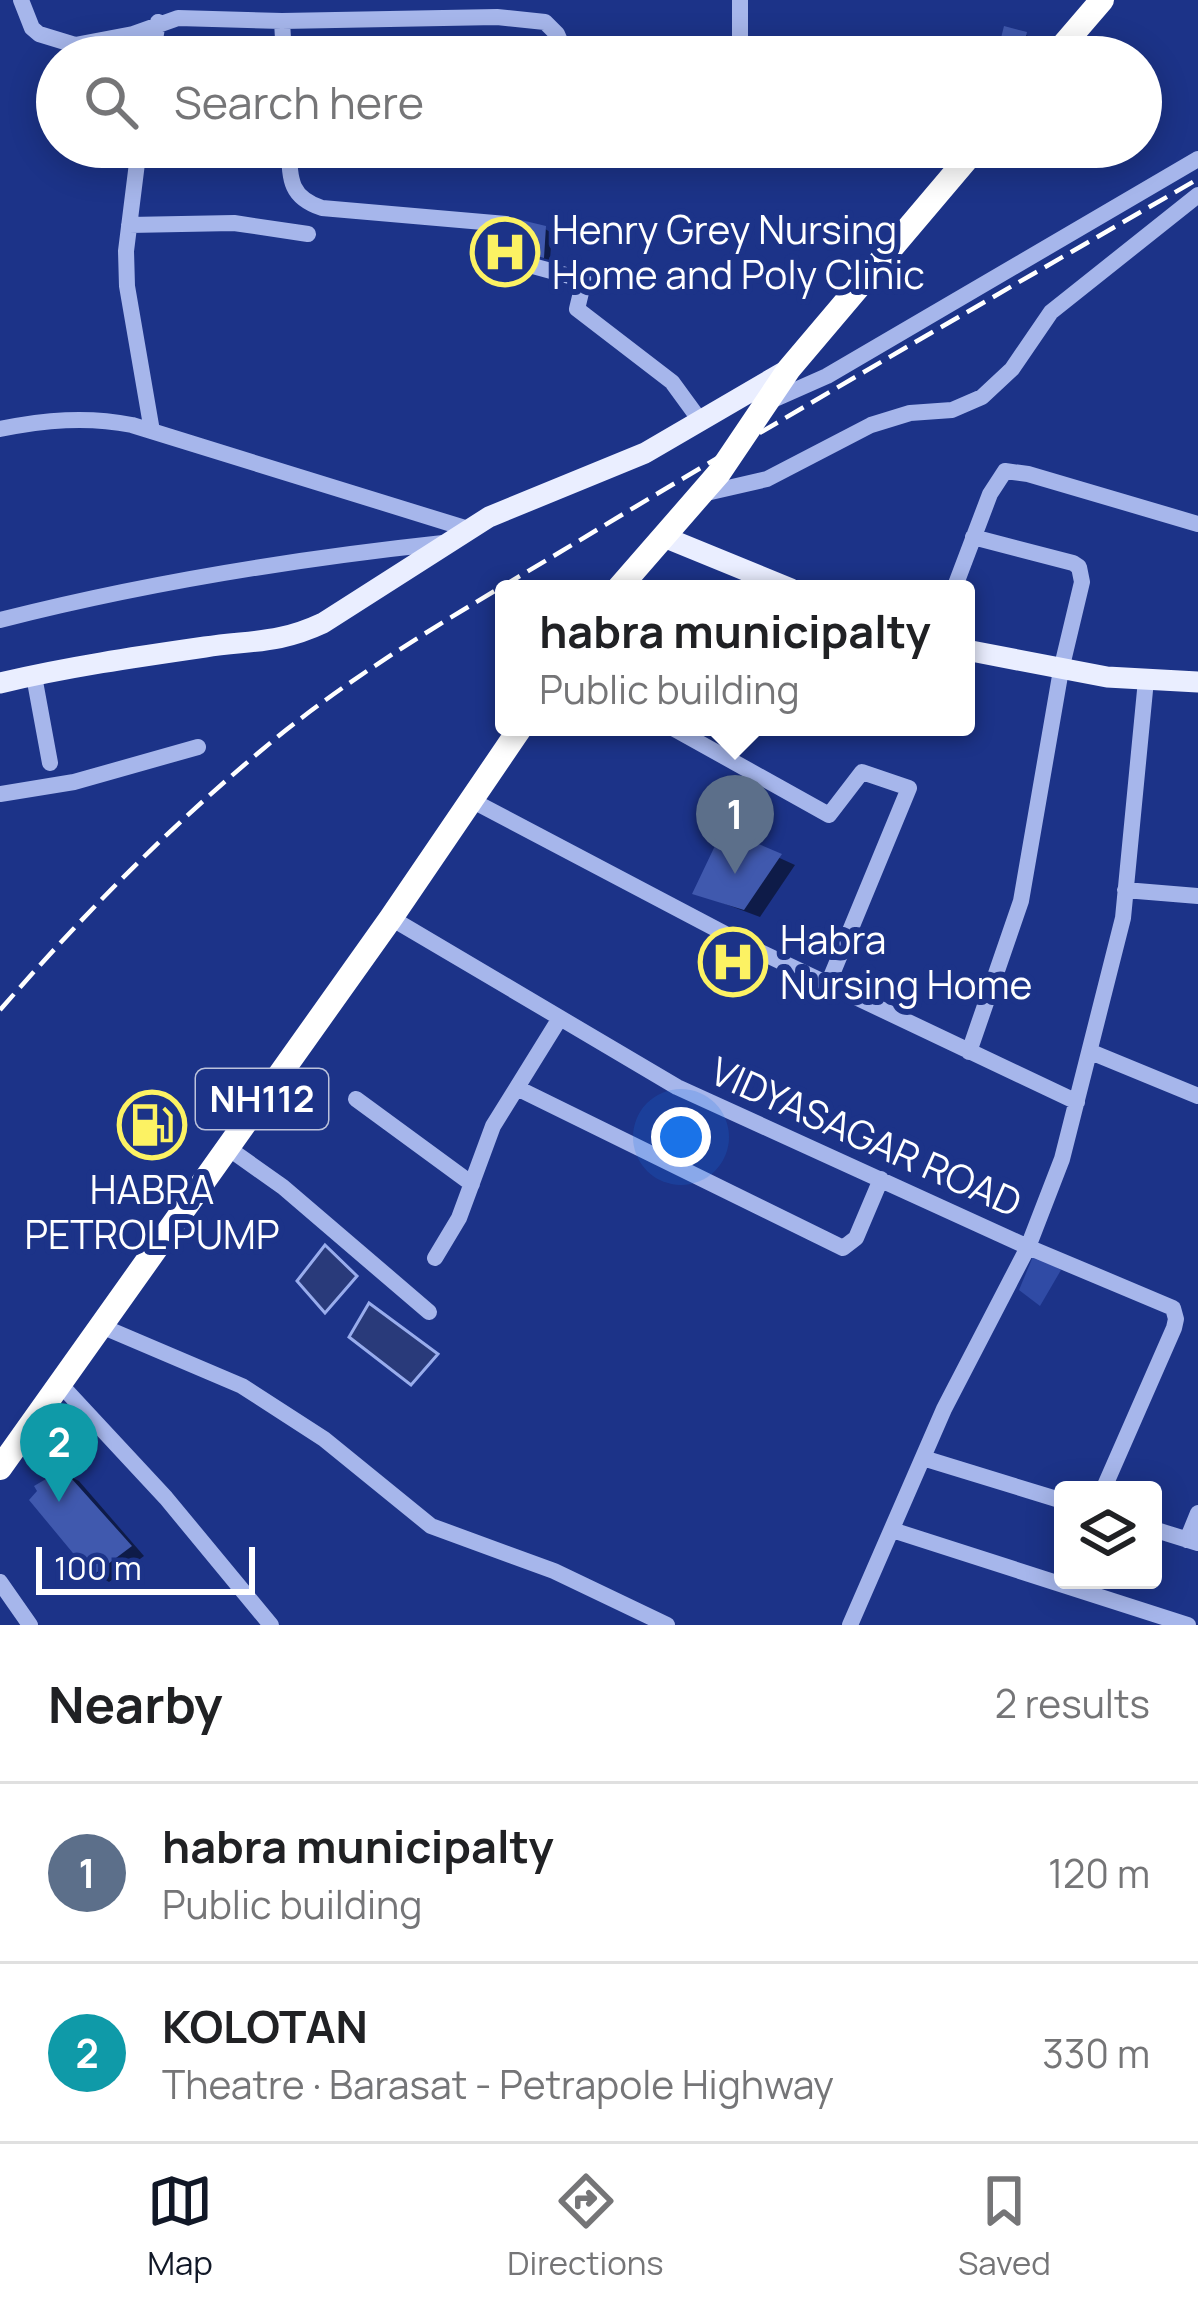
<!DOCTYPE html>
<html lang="en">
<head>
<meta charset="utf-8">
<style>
	body { margin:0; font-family:Manrope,sans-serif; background:#f6f6f6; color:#202124 }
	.controls { position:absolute; right:36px; bottom:36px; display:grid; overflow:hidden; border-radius:12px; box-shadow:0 6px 30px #0003 }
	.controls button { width:108px; height:108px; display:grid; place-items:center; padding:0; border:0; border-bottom:3px solid #e0e0e0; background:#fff; color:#202124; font:60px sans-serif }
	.scale { position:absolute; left:36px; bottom:30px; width:219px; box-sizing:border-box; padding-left:12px; border:6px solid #fff; border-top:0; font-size:33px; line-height:42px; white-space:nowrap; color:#fff; -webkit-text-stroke:9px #1c3388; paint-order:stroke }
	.you { position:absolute; left:681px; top:1137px; width:42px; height:42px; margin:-30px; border:9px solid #fff; border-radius:50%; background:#1a73e8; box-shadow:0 0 0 18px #1a73e833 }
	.badge { display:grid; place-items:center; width:78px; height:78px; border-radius:50%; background:#111827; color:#fff; font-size:39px; font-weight:700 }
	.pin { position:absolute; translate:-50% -99px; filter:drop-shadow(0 3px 6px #0008) }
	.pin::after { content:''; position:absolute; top:63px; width:42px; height:36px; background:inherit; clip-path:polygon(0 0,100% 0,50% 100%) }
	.popup { position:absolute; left:495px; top:580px; width:480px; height:156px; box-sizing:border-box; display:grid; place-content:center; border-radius:12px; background:#fff; filter:drop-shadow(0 3px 9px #0005); font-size:39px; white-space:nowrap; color:#757577 }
	.popup b { font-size:45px; color:#202124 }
	.popup::after { content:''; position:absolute; left:50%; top:100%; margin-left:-24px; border:24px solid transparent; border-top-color:#fff }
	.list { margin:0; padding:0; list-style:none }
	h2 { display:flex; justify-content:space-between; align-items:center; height:156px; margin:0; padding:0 48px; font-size:51px }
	h2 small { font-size:39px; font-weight:400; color:#757577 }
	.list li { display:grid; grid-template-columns:78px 1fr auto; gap:36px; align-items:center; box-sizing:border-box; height:180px; padding:0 48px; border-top:3px solid #e0e0e0 }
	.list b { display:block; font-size:45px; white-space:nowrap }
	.list p { margin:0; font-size:39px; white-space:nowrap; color:#757577 }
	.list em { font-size:39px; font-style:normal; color:#757577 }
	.icon { flex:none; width:66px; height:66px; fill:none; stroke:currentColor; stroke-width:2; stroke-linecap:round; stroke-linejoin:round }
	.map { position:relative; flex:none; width:1198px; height:1625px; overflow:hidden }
	.search { position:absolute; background:#fff; box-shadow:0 6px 30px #0003; left:36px; right:36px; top:36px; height:132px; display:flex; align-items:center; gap:30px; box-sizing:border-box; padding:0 42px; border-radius:66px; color:#757577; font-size:45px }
	.sheet { height:516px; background:#fff }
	nav { display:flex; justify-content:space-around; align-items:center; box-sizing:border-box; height:168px; border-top:3px solid #e0e0e0; background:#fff; font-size:33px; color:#757577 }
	nav a { display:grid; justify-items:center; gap:6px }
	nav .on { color:#111827 }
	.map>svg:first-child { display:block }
	.green { fill:#304ba5 }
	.water { fill:#293a7a; stroke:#99aded; stroke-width:3 }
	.shadow { fill:#0007 }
	.building { fill:#4059ae }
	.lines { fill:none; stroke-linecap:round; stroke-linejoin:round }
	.minor { stroke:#a6b6eb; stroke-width:16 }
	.major { stroke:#eaeeff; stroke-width:21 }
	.highway { stroke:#fff; stroke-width:24 }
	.rail { stroke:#fff; stroke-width:4.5; stroke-dasharray:21 9; stroke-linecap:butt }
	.labels { text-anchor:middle; stroke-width:12; stroke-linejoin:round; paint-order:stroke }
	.shield { fill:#1c3388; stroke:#bbc2db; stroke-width:3 }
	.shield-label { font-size:36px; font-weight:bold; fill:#fff }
	.poi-label { font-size:39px; fill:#fff; stroke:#1c3388; text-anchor:start }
	.street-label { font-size:39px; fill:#fff; stroke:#1c3388 }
</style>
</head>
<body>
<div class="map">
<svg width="1198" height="1625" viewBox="0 0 1198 1625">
	<rect width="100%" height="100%" fill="#1c3388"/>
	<!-- green -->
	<path class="green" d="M 1034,1254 L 1061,1270 L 1040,1306 L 1019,1290 Z"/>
	<!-- water -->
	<path class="water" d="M 325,1245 L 357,1276 L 325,1313 L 297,1281 Z
		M 369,1303 L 438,1354 L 411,1385 L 349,1337 Z"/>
	<!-- shadow -->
	<path class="shadow" d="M 1026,35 L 1033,39 L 1028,54 L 1009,49 Z
		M 545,229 L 552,233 L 550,260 L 523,253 Z
		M 725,833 L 795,865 L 760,917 L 696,893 Z
		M 753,958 L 759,962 L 756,972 L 745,969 L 739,987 L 732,985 L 728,973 Z
		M 63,1473 L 79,1481 L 144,1556 L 109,1582 L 94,1573 L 40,1491 Z"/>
	<!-- building -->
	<path class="building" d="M 1004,26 L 1027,32 L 1022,53 L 999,46 Z
		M 521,220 L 546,226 L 544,258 L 513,251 Z
		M 723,829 L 782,854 L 744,910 L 692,894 Z
		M 725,946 L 754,956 L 749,971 L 738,968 L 732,986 L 722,982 L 725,972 L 717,970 Z
		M 63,1469 L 132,1546 L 92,1576 L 29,1500 L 37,1491 L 34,1486 Z"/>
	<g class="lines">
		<!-- minor -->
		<path class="minor" d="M 21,0 L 32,28 L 39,34 L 75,45 L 133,34 L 178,18 L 282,21 L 497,17 L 545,22 L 557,34 L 567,57
			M 282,21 L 284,57
			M 864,50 L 947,57
			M 152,57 L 158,22
			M 740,57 L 740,0
			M 139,147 L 126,251 L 127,286 L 152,431
			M 289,147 C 290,179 289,197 322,208 L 506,224 L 507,259 L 584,280 L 577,309 L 672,382 L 699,419
			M 587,147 L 654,157 L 823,147
			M 129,225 L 234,223 L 308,234
			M 766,403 L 827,376 L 1198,159
			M 0,429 C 44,420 87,416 132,425 L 468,529
			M 702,494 L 767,479 L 871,425 L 910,413 L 952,410 L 982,397 L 1012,369 L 1051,312 L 1198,195
			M 954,589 L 990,494 L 1005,471 L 1028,474 L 1198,524
			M 0,620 C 145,583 294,559 443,543
			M 34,676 L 50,763
			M 671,727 L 829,815 L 862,772 L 909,788 L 828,984
			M 0,794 L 74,782 L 198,747
			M 471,800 L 752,948 L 1077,1102
			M 1125,890 L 1198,896
			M 391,918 L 677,1087 L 1028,1247 L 1173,1308 L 1176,1319 L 1174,1328 L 1103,1490
			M 969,1052 L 1021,901 L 1061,670 L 1082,582 L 1079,567 L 1073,563 L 973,537
			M 1091,1052 L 1198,1096
			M 517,1088 L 843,1248 L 856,1238 L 881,1179
			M 356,1099 L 472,1184
			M 228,1148 L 283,1187 L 429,1312
			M 435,1258 L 459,1218 L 493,1126 L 560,1018
			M 101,1326 L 242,1386 L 324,1439 L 431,1526 L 554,1571 L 667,1625
			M 60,1384 L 166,1498 L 271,1625
			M 923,1458 L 1063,1501
			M 1153,1529 L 1198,1543
			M 892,1530 L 1188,1625
			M 1187,1540 L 1198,1513
			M 0,1582 L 30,1625
			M 850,1625 L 944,1409 L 1028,1247 L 1062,1159 L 1123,918 L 1146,680"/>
		<!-- major -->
		<path class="major" d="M 664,537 L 791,589
			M 966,650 L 1107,677 L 1198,682
			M 0,683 C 67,667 136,657 205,647 C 252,640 278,644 323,623 L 489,517 L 645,453 L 789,369"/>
		<!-- highway -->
		<path class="highway" d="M 1053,57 L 1102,0
			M 618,589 L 719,473 L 789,369 L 977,147
			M 0,1468 L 391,918 L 521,727"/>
		<!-- rail -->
		<path class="rail" d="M 0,1010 C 91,906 179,817 286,730 C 383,653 495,592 600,528 C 798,409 998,294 1198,179"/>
	</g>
	<!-- icons -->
	<defs>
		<symbol id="hospital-ring" viewBox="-11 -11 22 22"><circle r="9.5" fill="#1c3388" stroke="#fcf263" stroke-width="1.5"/><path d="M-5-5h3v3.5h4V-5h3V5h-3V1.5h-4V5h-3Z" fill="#fcf263"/></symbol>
		<symbol id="fuel-ring" viewBox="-11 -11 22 22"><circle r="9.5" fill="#1c3388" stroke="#fcf263" stroke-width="1.5"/><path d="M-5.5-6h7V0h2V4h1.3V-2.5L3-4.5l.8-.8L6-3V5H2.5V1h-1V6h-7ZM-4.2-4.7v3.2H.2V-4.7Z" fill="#fcf263"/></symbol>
	</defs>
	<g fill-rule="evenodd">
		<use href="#hospital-ring" x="467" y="214" width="76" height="76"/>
		<use href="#hospital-ring" x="695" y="924" width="76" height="76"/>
		<use href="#fuel-ring" x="114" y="1087" width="76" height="76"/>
	</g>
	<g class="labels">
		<!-- shield labels -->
		<rect class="shield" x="196" y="1069" width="132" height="60" rx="9"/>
		<g class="shield-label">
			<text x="262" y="1112">NH112</text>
		</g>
		<!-- poi labels -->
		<g class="poi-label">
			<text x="552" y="244">Henry Grey Nursing<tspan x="552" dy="45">Home and Poly Clinic</tspan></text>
			<text x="780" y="954">Habra<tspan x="780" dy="45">Nursing Home</tspan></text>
			<text x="152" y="1204" text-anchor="middle">HABRA<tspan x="152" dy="45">PETROL PUMP</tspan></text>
		</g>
		<!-- street labels -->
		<g class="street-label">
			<text transform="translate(866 1137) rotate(24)" y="14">VIDYASAGAR ROAD</text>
		</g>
	</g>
</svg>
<div class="controls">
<button><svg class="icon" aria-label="layers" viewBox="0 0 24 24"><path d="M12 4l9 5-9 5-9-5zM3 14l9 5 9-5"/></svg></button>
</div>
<div class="scale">100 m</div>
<div class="you"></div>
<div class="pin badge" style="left:735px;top:874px;background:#5c6f8a">1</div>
<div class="popup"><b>habra municipalty</b>Public building</div>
<div class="pin badge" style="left:59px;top:1502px;background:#0f9aa8">2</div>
<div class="search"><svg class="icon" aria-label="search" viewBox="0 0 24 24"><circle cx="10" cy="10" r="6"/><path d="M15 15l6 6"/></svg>Search here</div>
</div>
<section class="sheet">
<h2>Nearby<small>2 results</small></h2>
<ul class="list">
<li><span class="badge" style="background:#5c6f8a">1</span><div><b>habra municipalty</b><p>Public building</p></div><em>120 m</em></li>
<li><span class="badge" style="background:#0f9aa8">2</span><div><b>KOLOTAN</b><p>Theatre · Barasat - Petrapole Highway</p></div><em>330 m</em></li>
</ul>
</section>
<nav>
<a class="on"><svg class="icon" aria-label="map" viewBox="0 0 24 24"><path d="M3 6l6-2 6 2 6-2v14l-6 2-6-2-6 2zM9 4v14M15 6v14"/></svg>Map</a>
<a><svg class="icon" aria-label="directions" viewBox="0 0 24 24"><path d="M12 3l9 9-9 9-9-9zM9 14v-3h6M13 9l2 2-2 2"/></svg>Directions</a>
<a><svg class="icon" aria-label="saved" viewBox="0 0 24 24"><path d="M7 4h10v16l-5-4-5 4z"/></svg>Saved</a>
</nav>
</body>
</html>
